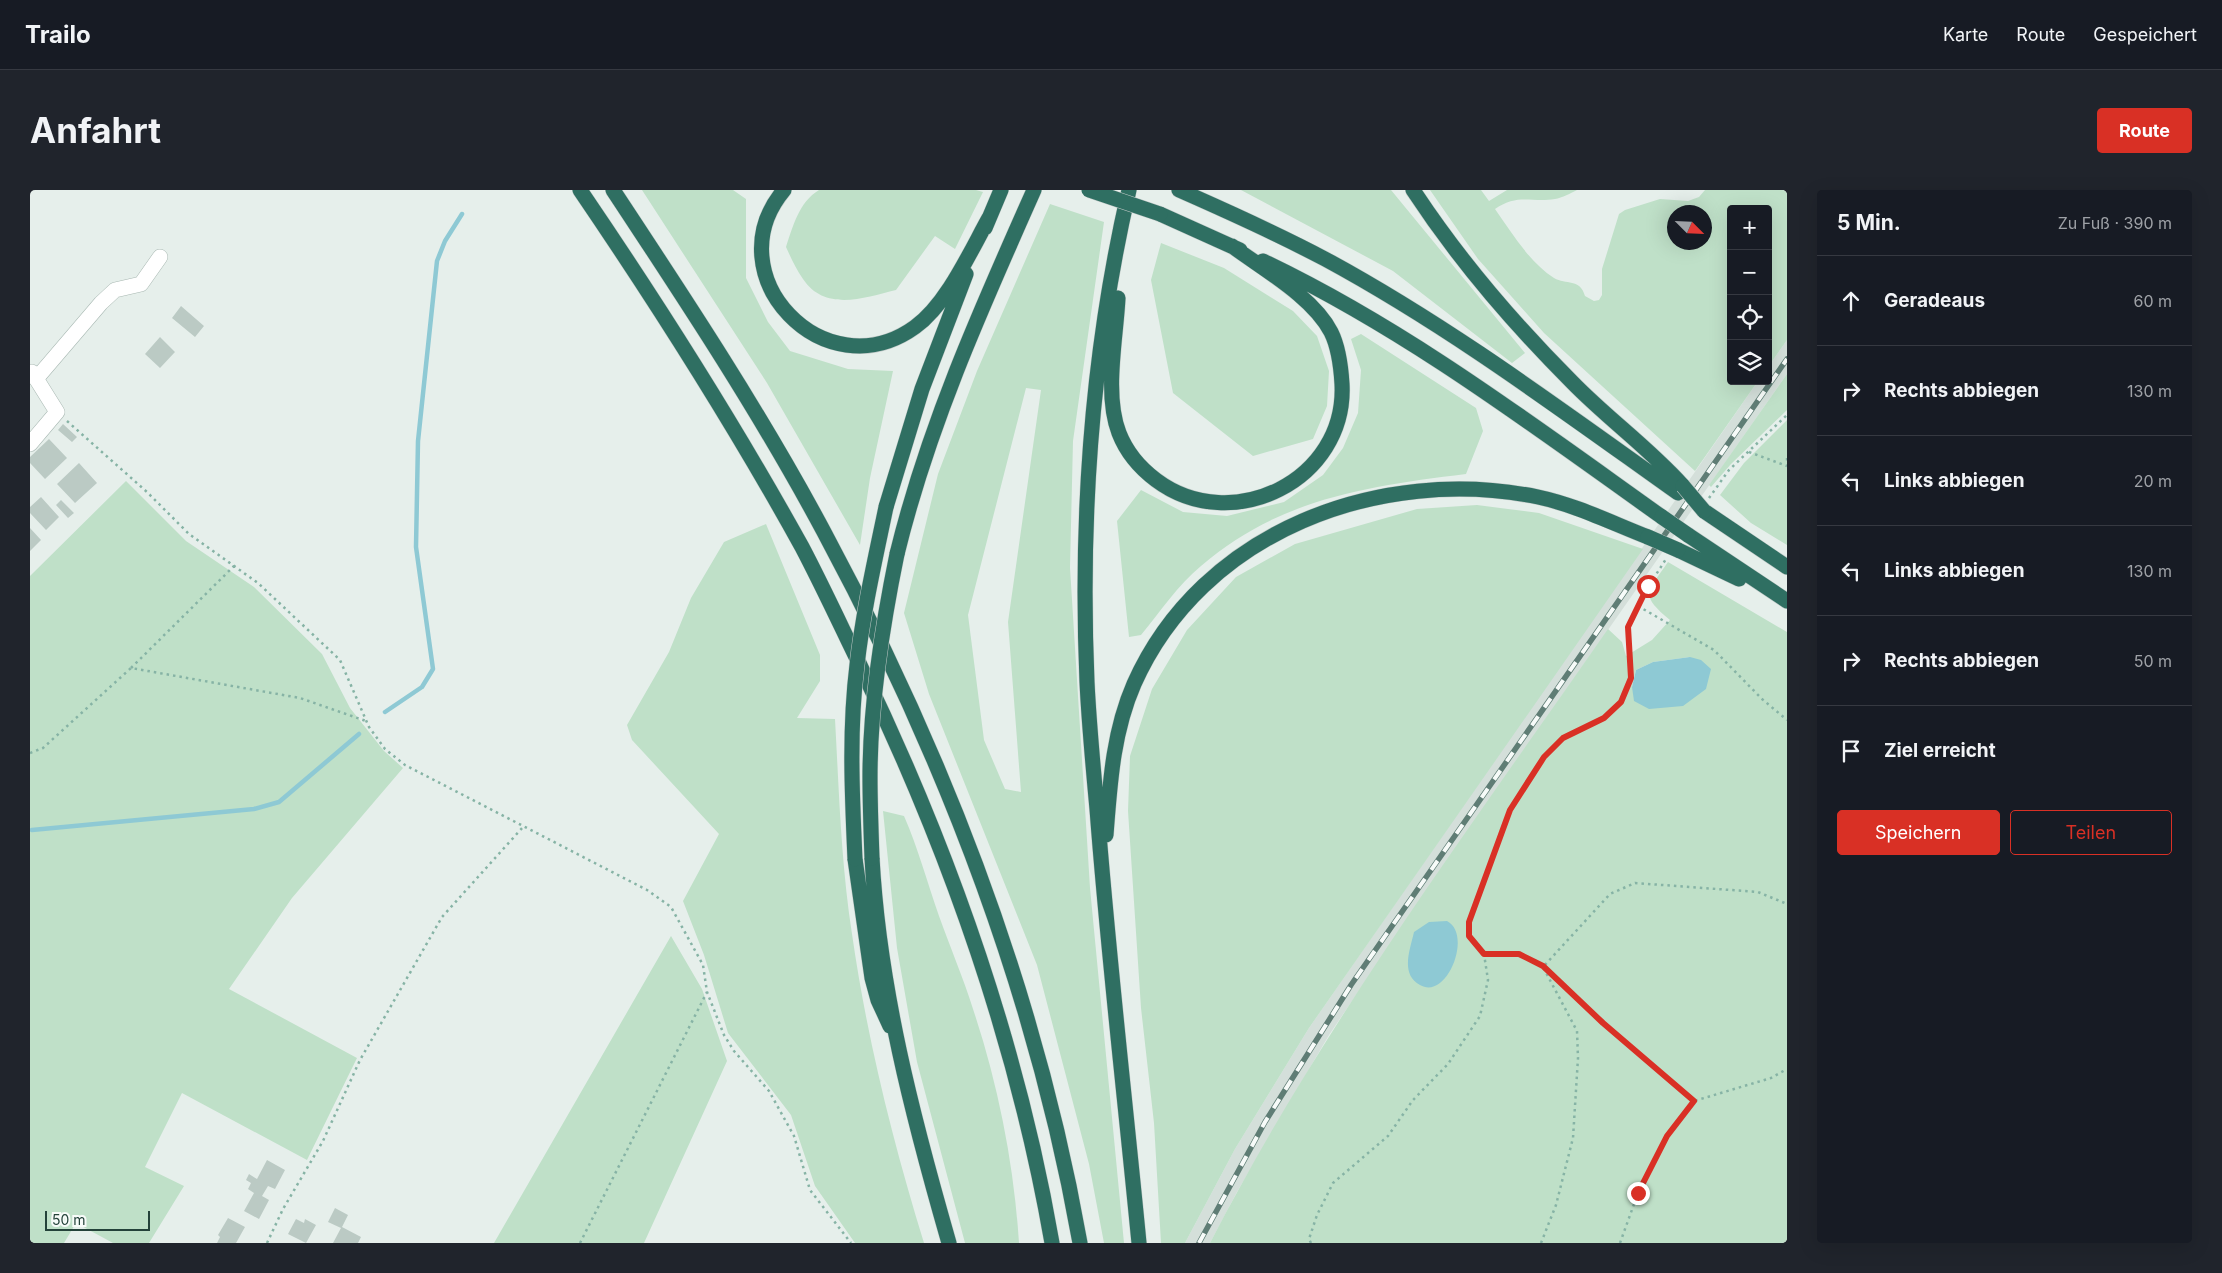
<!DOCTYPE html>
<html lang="de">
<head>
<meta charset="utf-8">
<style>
	body { margin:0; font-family:Inter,sans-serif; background:#20242c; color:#f1f3f6 }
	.controls { position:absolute; right:15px; top:15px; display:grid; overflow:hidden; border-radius:5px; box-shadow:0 5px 20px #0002 }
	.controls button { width:45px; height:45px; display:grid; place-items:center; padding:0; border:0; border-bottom:1px solid #363941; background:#171b24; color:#f1f3f6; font:25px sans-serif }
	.compass { position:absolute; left:1637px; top:15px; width:45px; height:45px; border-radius:50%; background:#171b24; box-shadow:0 5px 20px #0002; rotate:114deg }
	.scale { position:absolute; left:15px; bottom:12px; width:105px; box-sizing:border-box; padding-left:5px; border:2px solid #24423a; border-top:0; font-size:14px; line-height:18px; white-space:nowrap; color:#24423a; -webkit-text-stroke:4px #f7fbf9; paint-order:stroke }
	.stop { position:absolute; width:15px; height:15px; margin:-11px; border:4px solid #d93025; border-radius:50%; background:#fff }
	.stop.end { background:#d93025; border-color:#fff; box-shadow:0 1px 5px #0008 }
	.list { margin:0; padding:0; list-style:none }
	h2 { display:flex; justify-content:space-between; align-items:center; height:65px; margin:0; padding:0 20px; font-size:21px }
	h2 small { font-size:16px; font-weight:400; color:#9ea1a6 }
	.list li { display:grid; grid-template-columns:32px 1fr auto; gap:15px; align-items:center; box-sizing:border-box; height:90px; padding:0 20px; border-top:1px solid #363941 }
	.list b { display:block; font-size:19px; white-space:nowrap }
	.list em { font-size:16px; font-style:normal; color:#9ea1a6 }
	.actions { display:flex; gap:10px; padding:15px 20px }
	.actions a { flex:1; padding:11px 0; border:1px solid #d93025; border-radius:5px; text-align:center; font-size:18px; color:#d93025 }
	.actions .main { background:#d93025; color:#fff }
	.icon { flex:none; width:28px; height:28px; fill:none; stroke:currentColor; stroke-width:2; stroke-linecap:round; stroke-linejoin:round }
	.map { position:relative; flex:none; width:1757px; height:1053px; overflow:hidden; border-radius:5px }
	header { display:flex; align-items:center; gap:30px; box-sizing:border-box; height:70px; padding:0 25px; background:#171b24; border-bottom:1px solid #363941 }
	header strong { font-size:24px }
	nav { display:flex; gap:28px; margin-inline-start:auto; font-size:18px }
	.intro { display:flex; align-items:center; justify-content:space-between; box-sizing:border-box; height:120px; padding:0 30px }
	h1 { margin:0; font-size:35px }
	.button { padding:12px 22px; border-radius:5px; background:#d93025; color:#fff; font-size:18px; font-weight:700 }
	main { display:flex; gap:30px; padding:0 30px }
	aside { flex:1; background:#171b24; border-radius:5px; box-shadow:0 5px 20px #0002 }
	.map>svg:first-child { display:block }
	.built { fill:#d4dfda }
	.green { fill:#bfe0c8; fill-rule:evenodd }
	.water { fill:#8ec9d4 }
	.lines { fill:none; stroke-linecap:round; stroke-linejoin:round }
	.stream { stroke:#8ec9d4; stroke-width:4.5 }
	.building { fill:#bbcac4 }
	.minor-casing { stroke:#a8b8b2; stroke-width:16 }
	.highway-casing { stroke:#c2cac8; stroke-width:16 }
	.path { stroke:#86b3a5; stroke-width:2.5; stroke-dasharray:2.5 4; stroke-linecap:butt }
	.minor { stroke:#fff; stroke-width:15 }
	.highway { stroke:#2f6f62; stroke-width:15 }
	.rail-casing { stroke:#5f7d75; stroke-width:5.5 }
	.rail { stroke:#f7fbf9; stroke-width:4; stroke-dasharray:11; stroke-linecap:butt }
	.highway-bridge-casing { stroke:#c2cac8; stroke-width:16; stroke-linecap:butt }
	.highway-bridge { stroke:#2f6f62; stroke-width:15 }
	.route { stroke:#d93025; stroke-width:6 }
</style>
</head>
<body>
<header>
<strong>Trailo</strong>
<nav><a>Karte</a><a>Route</a><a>Gespeichert</a></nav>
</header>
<div class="intro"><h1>Anfahrt</h1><a class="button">Route</a></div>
<main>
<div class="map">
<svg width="1757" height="1053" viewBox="0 0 1757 1053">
	<rect width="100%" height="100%" fill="#e6efeb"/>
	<!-- built -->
	<path class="built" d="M 1757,150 L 1757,184 L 1431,650 L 1299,845 L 1207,1002 L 1180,1053 L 1155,1053 L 1205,959 L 1279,838 L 1728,191 L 1738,191 L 1738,177 Z"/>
	<!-- green -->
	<path class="green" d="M 612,0 L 703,0 L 716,9 L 716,88 L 738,132 L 760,161 L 818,179 L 863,181 L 840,288 L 830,355 L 737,193 Z
		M 789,0 L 946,0 L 953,2 L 925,59 L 905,46 L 866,100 C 834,108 795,122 773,89 C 766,79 761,68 756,57 C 763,36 769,12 789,0 Z
		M 1211,0 L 1361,0 L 1495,163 L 1482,173 L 1363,81 Z
		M 1400,0 L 1451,0 L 1459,11 L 1477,0 L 1547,0 C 1541,3 1532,8 1525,9 C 1501,13 1488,3 1465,19 C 1482,43 1499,72 1524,88 C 1536,95 1550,88 1555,106 L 1564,111 L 1569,110 L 1572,105 L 1572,79 L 1589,24 L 1595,20 L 1630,9 L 1658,11 L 1669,7 L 1675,0 L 1757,0 L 1757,150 L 1738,177 L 1738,19 L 1701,19 L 1701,191 L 1728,191 L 1665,281 L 1514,143 L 1448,69 ZM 1644,22 L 1674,22 L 1674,52 L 1644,52 Z
		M 1020,14 L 1074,32 L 1043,251 L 1040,378 L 1060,698 L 1094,1053 L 1074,1053 L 1059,974 L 1007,775 L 899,504 L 874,423 L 908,284 L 947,181 ZM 996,198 L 1011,200 L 978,432 L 991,602 L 975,599 L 954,550 L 938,425 Z
		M 1131,53 L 1194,78 L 1263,121 L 1287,146 L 1299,181 L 1297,216 L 1283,249 L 1223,266 L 1143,203 L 1121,90 Z
		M 1331,144 L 1446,218 L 1453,241 L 1436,284 C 1338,296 1248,309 1171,376 C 1148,395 1130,422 1111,445 L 1099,447 L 1087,331 L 1111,300 L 1153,322 L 1197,326 L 1254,312 L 1293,285 L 1313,258 L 1328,223 L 1331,180 L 1321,149 Z
		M 1757,184 L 1757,220 L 1701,274 L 1681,297 L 1679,295 Z
		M 1757,230 L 1757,355 L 1721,333 L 1690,305 L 1714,273 Z
		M 96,291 L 156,351 L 224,397 L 292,464 L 320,518 L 354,561 L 373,578 L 262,708 L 199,799 L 327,868 L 277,970 L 152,903 L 115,977 L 154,996 L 119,1053 L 83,1053 L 46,1033 L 34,1053 L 0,1053 L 0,386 Z
		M 1447,315 L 1509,323 L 1613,359 L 1279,838 L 1205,959 L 1155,1053 L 1131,1053 L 1124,933 L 1111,818 L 1098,621 L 1100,566 L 1122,499 L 1157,440 L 1206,387 L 1265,354 L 1387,319 Z
		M 736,334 L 790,465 L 790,491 L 767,528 L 805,529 C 809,601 811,673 822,744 C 837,849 863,952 894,1053 L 825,1053 L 785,996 L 761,925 L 698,843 L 674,765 L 653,711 L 689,644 L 602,550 L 597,535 L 639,462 L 661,408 L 694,352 Z
		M 1638,372 L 1757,442 L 1757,1053 L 1180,1053 C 1292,836 1439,639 1578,439 L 1592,452 L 1596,466 L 1622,450 L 1640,430 C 1609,404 1617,403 1638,372 ZM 1660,467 L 1602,497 L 1606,480 L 1623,472 Z
		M 853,621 L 874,626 C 888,658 897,692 909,726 C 920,757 933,787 943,819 C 968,894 984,974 989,1053 L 935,1053 L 887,872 L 867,758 Z
		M 641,746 L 672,799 L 697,871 L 614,1053 L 464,1053 Z"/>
	<!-- water -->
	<path class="water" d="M 1660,467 L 1671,470 L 1681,479 L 1676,499 L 1653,516 L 1619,519 L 1604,511 L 1602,497 L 1606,480 L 1623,472 Z
		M 1417,731 C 1443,744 1417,811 1390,795 C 1370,784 1380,760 1384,742 L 1399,732 Z"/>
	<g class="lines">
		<!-- stream -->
		<path class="stream" d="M 355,522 L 392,497 L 403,479 L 386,357 L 388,251 L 407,71 L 415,51 L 432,24
			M 2,640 L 224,619 L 249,612 L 329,544"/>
	</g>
	<!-- building -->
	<path class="building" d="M 151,116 L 174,136 L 165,147 L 142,128 Z
		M 130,147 L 145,162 L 130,178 L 115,164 Z
		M 33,234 L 47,247 L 42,252 L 28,240 Z
		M 19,249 L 37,268 L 15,289 L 0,273 L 0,267 Z
		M 49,273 L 67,293 L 45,313 L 27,294 Z
		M 11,307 L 29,327 L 16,340 L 0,323 L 0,317 Z
		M 31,310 L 44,323 L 38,328 L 26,315 Z
		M 0,338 L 11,350 L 0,361 Z
		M 237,970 L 255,980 L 245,999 L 238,996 L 232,1006 L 239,1010 L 229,1029 L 214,1021 L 224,1003 L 218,999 L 221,993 L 216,990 L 219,984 L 227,989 Z
		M 305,1018 L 318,1025 L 312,1037 L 331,1047 L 328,1053 L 303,1053 L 311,1038 L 298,1032 Z
		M 198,1028 L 215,1037 L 206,1053 L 187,1053 L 190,1047 L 188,1045 Z
		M 266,1029 L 274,1033 L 275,1029 L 286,1035 L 276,1053 L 258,1044 Z"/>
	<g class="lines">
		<defs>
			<path id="minor" d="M 6,189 L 71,113 L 85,100 L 111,94 L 130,67
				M 0,254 L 27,222 L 2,182"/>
			<path id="highway" d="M 550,0 C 629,116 704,234 772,357 C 792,395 810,434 829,473 C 918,657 987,851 1022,1053
				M 583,0 C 657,112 731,224 794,342 C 914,565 1006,804 1050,1053
				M 754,0 C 683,85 795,202 885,137 C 917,114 940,62 959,28
				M 1099,0 C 1062,160 1050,328 1057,492 C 1059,534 1063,576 1067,619 C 1078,764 1095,908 1109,1053
				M 1149,0 C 1199,22 1248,44 1295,69 C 1419,136 1534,222 1648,303
				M 1383,0 C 1429,70 1483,133 1542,192 C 1578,229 1619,258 1653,296
				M 1130,24 L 1210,60
				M 955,38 L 971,0
				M 1233,71 C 1376,139 1504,236 1632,327
				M 1088,108 C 1086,149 1074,204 1089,243 C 1096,261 1110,278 1126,290 C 1202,347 1317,290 1312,194 C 1311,177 1309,158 1301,142 C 1283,107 1233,79 1202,56
				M 856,317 L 892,199 L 936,84
				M 1674,321 L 1757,377
				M 1658,345 L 1757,411
				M 1648,360 L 1709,389
				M 867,364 C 898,237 951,119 1004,0
				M 1076,645 C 1080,593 1083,542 1104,494 C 1172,341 1350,275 1508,307 C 1546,315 1582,333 1618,347
				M 842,668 C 849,798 883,928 919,1053
				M 825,669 L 842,788 L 848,810 L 860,836"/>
		</defs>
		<!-- minor casing -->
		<use href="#minor" class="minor-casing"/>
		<!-- highway casing -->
		<use href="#highway" class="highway-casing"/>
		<!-- path -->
		<path class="path" d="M 37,231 L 117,302 L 159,344 L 228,393 L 310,470 L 339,537 L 355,559 L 375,575 L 617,700 L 641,717 L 673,775 L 677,802 L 694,845 L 704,861 L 739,901 L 764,946 L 780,1000 L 821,1053
			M 1719,262 L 1757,276
			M 1757,268 L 1757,276
			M 1679,308 L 1699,280 L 1757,225
			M 1608,416 L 1684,460 L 1732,509 L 1757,530
			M 101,478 L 204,376
			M 0,563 L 13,558 L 101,478 L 270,508 L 336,531
			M 1454,764 L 1489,764 L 1513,777 L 1573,833 L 1664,911
			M 237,1053 L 253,1019 L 293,951 L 330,870 L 412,727 L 493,637
			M 550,1053 L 677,802
			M 1281,1053 L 1279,1049 L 1287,1025 L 1303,993 L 1358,946 L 1383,910 L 1418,874 L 1450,826 L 1458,790 L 1454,764 L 1439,746 L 1439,732 L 1481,620 L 1514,567 L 1533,548 L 1574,528 L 1591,512 L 1601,487 L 1598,437 L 1618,397 L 1636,369
			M 1511,1053 L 1526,1015 L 1543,948 L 1548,868 L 1547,841 L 1513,777 L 1580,704 L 1605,693 L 1728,702 L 1757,714
			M 1590,1053 L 1608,1003 L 1637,946 L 1664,911 L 1741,888 L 1757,879"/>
		<!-- minor -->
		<use href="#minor" class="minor"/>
		<!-- highway -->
		<use href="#highway" class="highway"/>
		<defs>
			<path id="rail" d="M 1169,1053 L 1235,932 L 1321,795 L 1757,169"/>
		</defs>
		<!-- rail casing -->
		<use href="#rail" class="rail-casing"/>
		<!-- rail -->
		<use href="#rail" class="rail"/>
		<defs>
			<path id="highway-bridge" d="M 1059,0 L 1130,24
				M 1653,296 L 1674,321
				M 1632,327 L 1658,345
				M 1618,347 L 1648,360
				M 842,668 C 841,641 840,614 840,587 C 840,512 852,437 867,364
				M 825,669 C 822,604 819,539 827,475 C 833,422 845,370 856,317"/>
		</defs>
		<!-- highway-bridge casing -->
		<use href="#highway-bridge" class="highway-bridge-casing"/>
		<!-- highway-bridge -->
		<use href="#highway-bridge" class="highway-bridge"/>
	</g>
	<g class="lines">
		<!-- route -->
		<path class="route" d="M 1608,1003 L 1637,946 L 1664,911 L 1573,833 L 1513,776 L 1489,764 L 1454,764 L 1439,746 L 1439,732 L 1480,620 L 1514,567 L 1533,548 L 1574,528 L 1591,512 L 1601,488 L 1598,437 L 1618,396"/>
	</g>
</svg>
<div class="controls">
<button>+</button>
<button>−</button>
<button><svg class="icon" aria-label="locate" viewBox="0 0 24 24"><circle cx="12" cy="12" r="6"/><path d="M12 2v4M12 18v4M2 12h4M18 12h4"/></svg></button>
<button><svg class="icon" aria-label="layers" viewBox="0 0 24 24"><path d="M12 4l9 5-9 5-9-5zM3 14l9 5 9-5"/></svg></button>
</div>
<svg class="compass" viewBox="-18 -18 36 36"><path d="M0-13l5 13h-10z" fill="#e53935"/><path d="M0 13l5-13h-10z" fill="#9ea1a6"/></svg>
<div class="scale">50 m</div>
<div class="stop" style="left:1618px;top:396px"></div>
<div class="stop end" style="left:1608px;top:1003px"></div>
</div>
<aside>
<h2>5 Min.<small>Zu Fuß · 390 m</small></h2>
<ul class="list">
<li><svg class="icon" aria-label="ahead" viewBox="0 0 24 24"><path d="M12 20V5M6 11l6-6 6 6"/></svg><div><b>Geradeaus</b></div><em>60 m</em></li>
<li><svg class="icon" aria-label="right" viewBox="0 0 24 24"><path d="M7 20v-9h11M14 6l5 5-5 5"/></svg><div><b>Rechts abbiegen</b></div><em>130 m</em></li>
<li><svg class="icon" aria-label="left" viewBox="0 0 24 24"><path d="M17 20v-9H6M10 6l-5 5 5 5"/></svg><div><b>Links abbiegen</b></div><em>20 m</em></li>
<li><svg class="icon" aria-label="left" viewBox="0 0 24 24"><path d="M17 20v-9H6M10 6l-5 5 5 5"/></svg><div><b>Links abbiegen</b></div><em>130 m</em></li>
<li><svg class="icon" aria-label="right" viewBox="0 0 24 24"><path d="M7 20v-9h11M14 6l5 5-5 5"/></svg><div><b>Rechts abbiegen</b></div><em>50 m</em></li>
<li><svg class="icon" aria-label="arrive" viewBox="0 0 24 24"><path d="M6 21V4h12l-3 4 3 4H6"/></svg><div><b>Ziel erreicht</b></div></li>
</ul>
<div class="actions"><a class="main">Speichern</a><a>Teilen</a></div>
</aside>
</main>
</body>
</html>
